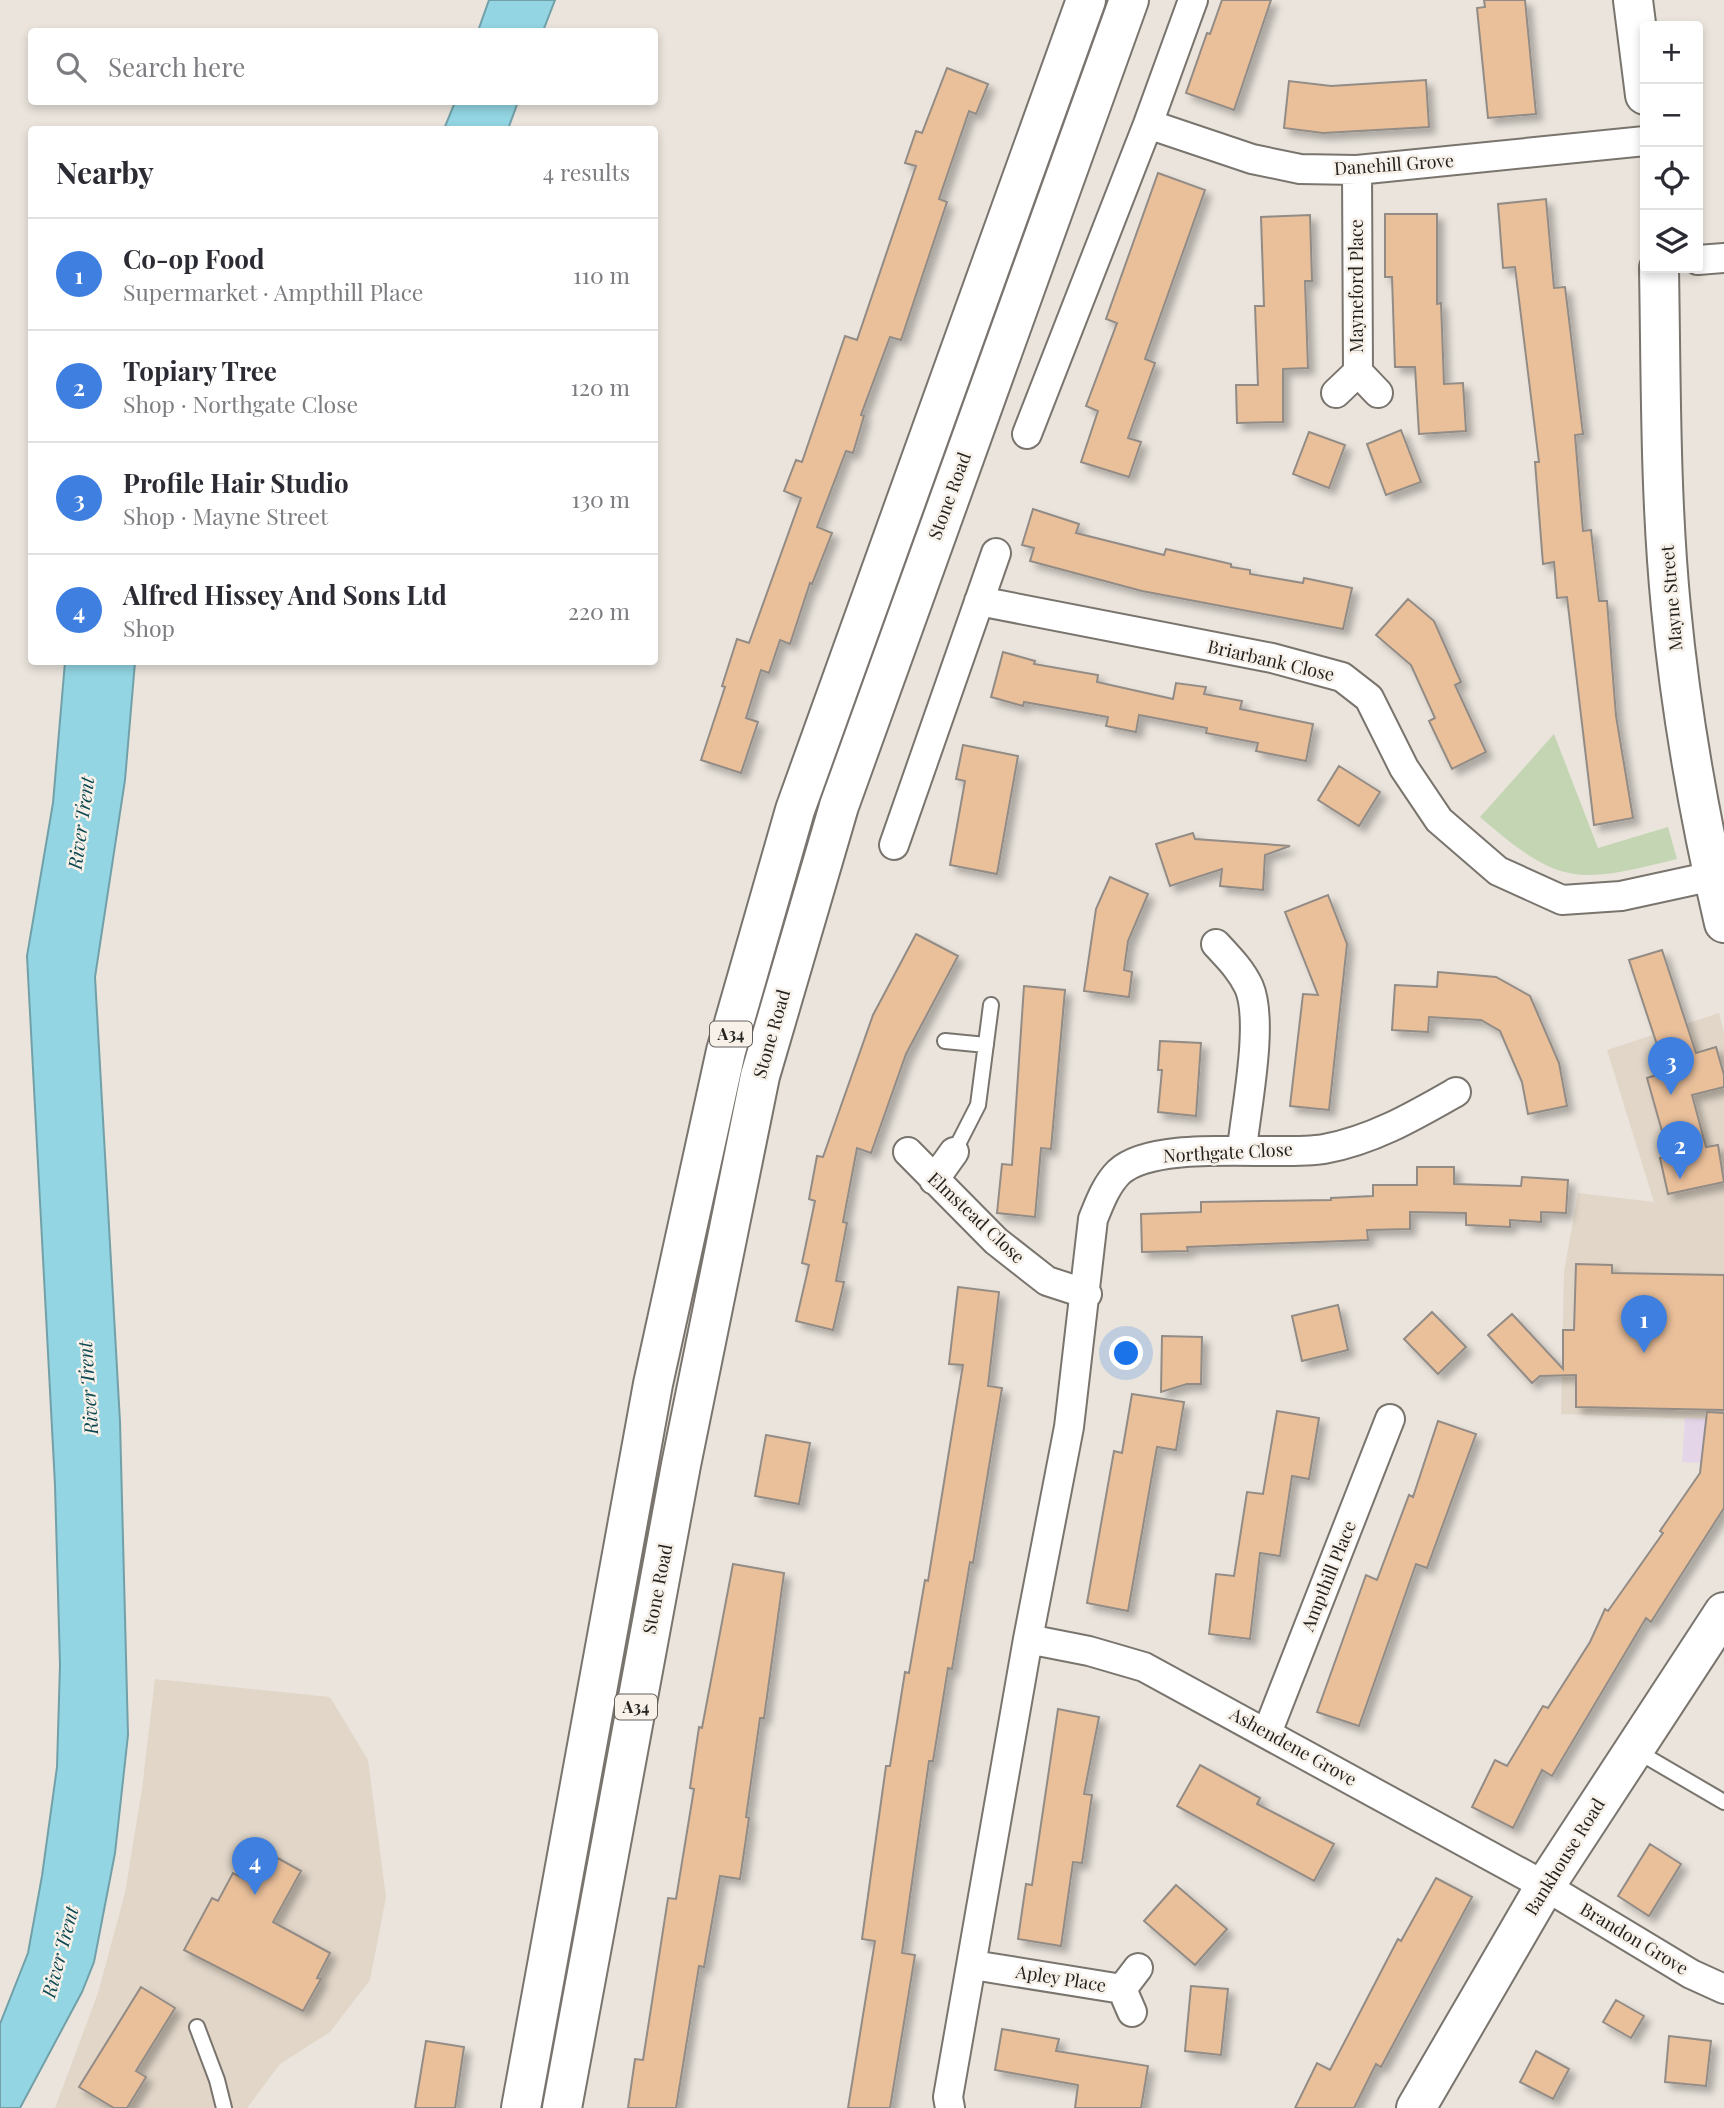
<!DOCTYPE html>
<html lang="en">
<head>
<meta charset="utf-8">
<style>
	body { margin:0; font-family:"Playfair Display",serif; background:#f7f7f7; color:#2b2b33 }
	.controls { position:absolute; right:21px; top:21px; display:grid; overflow:hidden; border-radius:7px; box-shadow:0 4px 10px #0003 }
	.controls button { width:63px; height:63px; display:grid; place-items:center; padding:0; border:0; border-bottom:2px solid #e1e1e2; background:#fff; color:#2b2b33; font:35px sans-serif }
	.you { position:absolute; left:1127px; top:1354px; width:24px; height:24px; margin:-18px; border:5px solid #fff; border-radius:50%; background:#1a73e8; box-shadow:0 0 0 10px #1a73e833 }
	.badge { display:grid; place-items:center; width:46px; height:46px; border-radius:50%; background:#257343; color:#fff; font-size:23px; font-weight:700 }
	.pin { position:absolute; translate:-50% -58px; filter:drop-shadow(0 2px 4px #0008) }
	.pin::after { content:''; position:absolute; top:37px; width:24px; height:21px; background:inherit; clip-path:polygon(0 0,100% 0,50% 100%) }
	.list { margin:0; padding:0; list-style:none }
	h2 { display:flex; justify-content:space-between; align-items:center; height:91px; margin:0; padding:0 28px; font-size:30px }
	h2 small { font-size:23px; font-weight:400; color:#7c7c81 }
	.list li { display:grid; grid-template-columns:46px 1fr auto; gap:21px; align-items:center; box-sizing:border-box; height:112px; padding:0 28px; border-top:2px solid #e1e1e2 }
	.list b { display:block; font-size:26px; white-space:nowrap }
	.list p { margin:0; font-size:23px; white-space:nowrap; color:#7c7c81 }
	.list em { font-size:23px; font-style:normal; color:#7c7c81 }
	.icon { flex:none; width:38px; height:38px; fill:none; stroke:currentColor; stroke-width:2; stroke-linecap:round; stroke-linejoin:round }
	.map { position:relative; flex:none; width:1724px; height:2108px; overflow:hidden }
	.search { position:absolute; background:#fff; box-shadow:0 4px 10px #0003; left:28px; top:28px; width:630px; height:77px; display:flex; align-items:center; gap:18px; box-sizing:border-box; padding:0 24px; border-radius:7px; color:#7c7c81; font-size:26px }
	.panel { position:absolute; background:#fff; box-shadow:0 4px 10px #0003; left:28px; top:126px; width:630px; height:539px; border-radius:7px }
	.map>svg:first-child { display:block }
	.built { fill:#e1d6c8 }
	.industrial { fill:#e4d5e8 }
	.green { fill:#c4d5b3 }
	.water { fill:#93d5e3; stroke:#72a0a8; stroke-width:2 }
	.building { fill:#eac09b; stroke:#938c86; stroke-width:2; filter:url(#shadow) }
	.lines { fill:none; stroke-linecap:round; stroke-linejoin:round }
	.lane-casing { stroke:#79746d; stroke-width:18 }
	.street-casing { stroke:#79746d; stroke-width:32 }
	.secondary-casing { stroke:#79746d; stroke-width:42 }
	.highway-casing { stroke:#79746d; stroke-width:42 }
	.lane { stroke:#fff; stroke-width:14 }
	.street { stroke:#fff; stroke-width:28 }
	.secondary { stroke:#fff; stroke-width:38 }
	.highway { stroke:#fff; stroke-width:38 }
	.labels { text-anchor:middle; stroke-width:5; stroke-linejoin:round; paint-order:stroke }
	.shield { fill:#f7f1e9; stroke:#64615c; stroke-width:2 }
	.shield-label { font-size:16px; font-weight:bold; fill:#252320 }
	.street-label { font-size:18px; fill:#252320; stroke:#f7f1e9 }
	.water-label { font-size:19px; font-style:italic; fill:#0d4852; stroke:#f7f1e9 }
</style>
</head>
<body>
<div class="map">
<svg width="1724" height="2108" viewBox="0 0 1724 2108">
	<defs>
		<filter id="shadow"><feDropShadow dx="6" dy="6" stdDeviation="3.5" flood-color="#0004"/></filter>
	</defs>
	<rect width="100%" height="100%" fill="#eae4dc"/>
	<!-- built -->
	<path class="built" d="M 1719,1013 L 1724,1032 L 1724,1420 L 1561,1414 L 1564,1272 L 1578,1193 L 1654,1202 L 1607,1050 Z
		M 155,1679 L 330,1697 L 368,1760 L 386,1897 L 370,1980 L 330,2032 L 280,2064 L 247,2108 L 55,2108 L 98,1993 L 125,1893 L 142,1789 Z"/>
	<!-- industrial -->
	<path class="industrial" d="M 1685,1418 L 1724,1420 L 1724,1464 L 1682,1462 Z"/>
	<!-- green -->
	<path class="green" d="M 1554,734 L 1598,848 L 1668,827 L 1677,859 C 1577,884 1559,886 1480,817 Z"/>
	<!-- water -->
	<path class="water" d="M 489,0 L 555,0 L 543,31 L 478,31 Z
		M 455,102 L 518,102 L 508,129 L 444,129 Z
		M 65,662 L 135,662 L 125,780 L 95,977 L 120,1422 L 128,1735 L 115,1853 L 94,1962 L 82,1992 L 20,2108 L 0,2108 L 0,2024 L 28,1953 L 42,1876 L 57,1767 L 60,1665 L 55,1485 L 27,956 L 53,803 Z"/>
	<!-- building -->
	<path class="building" d="M 1222,0 L 1271,0 L 1234,110 L 1186,93 L 1207,33 L 1210,34 Z
		M 1484,0 L 1525,0 L 1536,114 L 1488,118 L 1477,8 L 1485,7 Z
		M 947,68 L 988,84 L 976,114 L 969,111 L 939,199 L 947,202 L 901,340 L 890,337 L 861,415 L 864,416 L 853,453 L 846,451 L 817,527 L 832,533 L 812,584 L 810,583 L 790,644 L 780,640 L 769,673 L 761,670 L 746,718 L 758,722 L 741,773 L 701,760 L 725,687 L 722,686 L 737,639 L 749,643 L 801,498 L 784,491 L 796,460 L 802,462 L 845,336 L 857,340 L 916,166 L 905,163 L 916,131 L 922,133 Z
		M 1426,80 L 1429,127 L 1323,133 L 1284,128 L 1289,81 L 1331,86 Z
		M 1158,173 L 1205,190 L 1145,359 L 1155,363 L 1128,438 L 1141,442 L 1129,477 L 1081,462 L 1098,411 L 1086,406 L 1117,323 L 1106,319 Z
		M 1546,199 L 1554,288 L 1565,287 L 1583,434 L 1575,435 L 1583,531 L 1591,530 L 1599,601 L 1607,601 L 1616,716 L 1633,818 L 1594,825 L 1567,597 L 1557,598 L 1554,562 L 1543,564 L 1535,462 L 1539,462 L 1515,267 L 1503,268 L 1498,204 Z
		M 1385,214 L 1437,214 L 1437,304 L 1441,303 L 1444,384 L 1463,383 L 1466,431 L 1419,434 L 1415,367 L 1395,367 L 1392,277 L 1385,277 Z
		M 1310,215 L 1312,281 L 1305,281 L 1308,368 L 1283,369 L 1283,422 L 1237,423 L 1236,385 L 1258,385 L 1255,306 L 1264,306 L 1261,217 Z
		M 1401,430 L 1421,482 L 1386,495 L 1367,444 Z
		M 1309,432 L 1345,445 L 1329,488 L 1293,474 Z
		M 1033,509 L 1079,524 L 1076,533 L 1164,555 L 1166,549 L 1231,564 L 1231,567 L 1250,570 L 1250,574 L 1303,583 L 1304,578 L 1352,588 L 1343,629 L 1142,591 L 1030,561 L 1034,548 L 1022,545 Z
		M 1408,599 L 1434,621 L 1461,682 L 1455,685 L 1486,752 L 1452,769 L 1429,721 L 1435,718 L 1411,665 L 1376,635 Z
		M 1003,652 L 1035,661 L 1034,664 L 1098,675 L 1097,682 L 1173,699 L 1176,683 L 1206,687 L 1204,694 L 1242,701 L 1240,709 L 1313,724 L 1306,761 L 1256,751 L 1258,743 L 1206,733 L 1207,728 L 1139,715 L 1136,732 L 1106,726 L 1108,717 L 1024,702 L 1023,706 L 991,697 Z
		M 963,745 L 1018,756 L 997,874 L 950,865 L 965,781 L 956,779 Z
		M 1339,766 L 1380,792 L 1359,826 L 1318,800 Z
		M 1193,833 L 1195,839 L 1290,846 L 1265,855 L 1263,890 L 1220,886 L 1222,869 L 1170,886 L 1156,844 Z
		M 1110,877 L 1148,894 L 1128,941 L 1124,970 L 1132,972 L 1129,997 L 1084,991 L 1096,909 Z
		M 1328,895 L 1347,944 L 1329,1110 L 1290,1106 L 1303,994 L 1318,995 L 1285,912 Z
		M 916,934 L 958,956 L 906,1054 L 871,1153 L 857,1148 L 843,1222 L 847,1223 L 836,1281 L 844,1282 L 833,1330 L 796,1321 L 809,1265 L 802,1263 L 815,1201 L 809,1199 L 817,1156 L 823,1157 L 873,1015 Z
		M 1662,950 L 1696,1053 L 1716,1047 L 1724,1075 L 1724,1087 L 1692,1095 L 1706,1147 L 1718,1145 L 1724,1182 L 1668,1194 L 1660,1158 L 1669,1156 L 1647,1078 L 1666,1072 L 1629,960 Z
		M 1438,972 L 1496,977 L 1530,996 L 1559,1063 L 1567,1106 L 1528,1114 L 1522,1082 L 1500,1031 L 1481,1020 L 1429,1017 L 1428,1032 L 1392,1030 L 1395,985 L 1437,987 Z
		M 1024,986 L 1065,990 L 1051,1149 L 1041,1148 L 1035,1217 L 997,1213 L 1002,1164 L 1012,1165 Z
		M 1160,1041 L 1201,1043 L 1196,1116 L 1158,1112 L 1162,1070 L 1158,1070 Z
		M 1417,1167 L 1454,1167 L 1454,1184 L 1521,1186 L 1522,1177 L 1568,1180 L 1566,1213 L 1541,1212 L 1541,1222 L 1510,1220 L 1510,1227 L 1466,1225 L 1466,1213 L 1410,1212 L 1410,1229 L 1367,1230 L 1368,1240 L 1187,1247 L 1188,1251 L 1142,1252 L 1141,1214 L 1201,1212 L 1201,1202 L 1331,1200 L 1331,1198 L 1373,1196 L 1373,1185 L 1417,1185 Z
		M 1576,1264 L 1612,1265 L 1612,1273 L 1724,1275 L 1724,1410 L 1576,1407 L 1576,1375 L 1540,1376 L 1532,1383 L 1488,1335 L 1512,1314 L 1563,1369 L 1563,1330 L 1574,1330 Z
		M 958,1287 L 999,1292 L 988,1386 L 1002,1388 L 973,1563 L 970,1562 L 952,1669 L 948,1668 L 933,1761 L 929,1761 L 902,1953 L 915,1955 L 890,2108 L 848,2108 L 875,1941 L 862,1939 L 886,1766 L 890,1766 L 905,1672 L 909,1673 L 925,1580 L 928,1581 L 963,1365 L 949,1364 Z
		M 1338,1305 L 1348,1350 L 1302,1361 L 1292,1316 Z
		M 1432,1312 L 1466,1347 L 1438,1374 L 1404,1339 Z
		M 1162,1336 L 1202,1337 L 1201,1384 L 1187,1384 L 1161,1392 Z
		M 1132,1394 L 1184,1402 L 1176,1450 L 1157,1447 L 1128,1611 L 1087,1603 L 1114,1451 L 1122,1453 Z
		M 1277,1411 L 1319,1418 L 1309,1479 L 1292,1476 L 1280,1556 L 1260,1553 L 1250,1639 L 1209,1634 L 1216,1574 L 1234,1576 L 1247,1492 L 1263,1494 Z
		M 1707,1412 L 1724,1413 L 1724,1508 L 1651,1622 L 1646,1618 L 1552,1776 L 1542,1770 L 1513,1828 L 1472,1807 L 1495,1760 L 1507,1766 L 1543,1706 L 1548,1708 L 1590,1642 L 1605,1609 L 1608,1611 L 1663,1533 L 1660,1531 L 1700,1473 Z
		M 1438,1421 L 1476,1434 L 1427,1568 L 1416,1564 L 1359,1726 L 1317,1712 L 1366,1575 L 1377,1580 L 1409,1495 L 1413,1497 Z
		M 766,1435 L 810,1443 L 799,1504 L 755,1496 Z
		M 733,1564 L 784,1573 L 764,1718 L 760,1718 L 746,1817 L 749,1818 L 740,1879 L 720,1876 L 704,1967 L 699,1966 L 676,2108 L 628,2108 L 635,2059 L 643,2060 L 668,1898 L 676,1899 L 694,1789 L 690,1788 L 699,1727 L 702,1728 Z
		M 1058,1709 L 1099,1717 L 1084,1794 L 1092,1795 L 1082,1863 L 1073,1862 L 1061,1946 L 1018,1939 L 1026,1884 L 1032,1885 Z
		M 1200,1765 L 1260,1798 L 1257,1804 L 1334,1844 L 1314,1881 L 1177,1806 Z
		M 1650,1844 L 1681,1864 L 1649,1916 L 1618,1896 Z
		M 263,1850 L 301,1871 L 273,1922 L 330,1953 L 317,1978 L 321,1979 L 303,2011 L 184,1950 L 212,1898 L 218,1901 L 233,1873 L 246,1880 Z
		M 1436,1878 L 1472,1897 L 1381,2067 L 1376,2064 L 1354,2108 L 1295,2108 L 1317,2063 L 1330,2070 L 1398,1939 L 1401,1941 Z
		M 1176,1885 L 1227,1929 L 1195,1965 L 1144,1921 Z
		M 1191,1986 L 1228,1989 L 1221,2055 L 1185,2051 Z
		M 141,1987 L 175,2008 L 136,2071 L 146,2077 L 127,2108 L 114,2108 L 79,2087 Z
		M 1616,2000 L 1644,2016 L 1631,2038 L 1603,2022 Z
		M 1002,2029 L 1059,2039 L 1056,2051 L 1148,2066 L 1141,2108 L 1075,2108 L 1078,2085 L 995,2070 Z
		M 1669,2036 L 1711,2041 L 1706,2086 L 1665,2082 Z
		M 426,2041 L 464,2047 L 455,2108 L 415,2108 Z
		M 1536,2051 L 1569,2069 L 1553,2099 L 1520,2082 Z"/>
	<g class="lines">
		<defs>
			<path id="lane" d="M 945,1041 L 986,1045
				M 954,1152 L 978,1105 L 991,1005
				M 1635,1750 L 1724,1802
				M 197,2027 L 217,2080 L 224,2108"/>
			<path id="street" d="M 1148,124 L 1252,159 L 1300,169 L 1357,170 L 1645,141
				M 1698,260 L 1724,258
				M 1358,372 L 1378,393
				M 1336,393 L 1358,372 L 1357,170
				M 1027,434 L 1148,124 L 1193,0
				M 979,601 L 1272,658 L 1342,677 L 1369,698 L 1404,768 L 1439,820 L 1498,871 L 1562,900 L 1621,896 L 1713,876
				M 894,845 L 996,553
				M 1216,944 C 1229,958 1241,970 1249,987 C 1264,1022 1246,1109 1242,1149
				M 908,1152 L 996,1241 L 1047,1281 L 1087,1294
				M 934,1180 L 954,1152
				M 1028,1639 L 1089,1651 L 1144,1667 L 1545,1886 L 1691,1974 L 1724,1989
				M 1267,1733 L 1390,1419
				M 973,1965 L 1122,1989 L 1138,1968
				M 1122,1989 L 1132,2012
				M 950,2108 L 948,2097 L 1028,1639 L 1069,1427 L 1093,1219 C 1100,1202 1106,1185 1119,1172 C 1156,1138 1276,1157 1324,1149 C 1373,1140 1414,1116 1456,1092"/>
			<path id="secondary" d="M 1633,0 L 1645,95
				M 1659,268 C 1661,381 1660,496 1671,608 C 1681,714 1700,820 1724,923
				M 1416,2108 L 1545,1886 L 1724,1612"/>
			<path id="highway" d="M 521,2108 L 653,1384 L 726,1051 L 795,810 L 1086,0
				M 562,2108 L 681,1465 L 760,1076 L 839,806 L 1129,0"/>
		</defs>
		<!-- lane casing -->
		<use href="#lane" class="lane-casing"/>
		<!-- street casing -->
		<use href="#street" class="street-casing"/>
		<!-- secondary casing -->
		<use href="#secondary" class="secondary-casing"/>
		<!-- highway casing -->
		<use href="#highway" class="highway-casing"/>
		<!-- lane -->
		<use href="#lane" class="lane"/>
		<!-- street -->
		<use href="#street" class="street"/>
		<!-- secondary -->
		<use href="#secondary" class="secondary"/>
		<!-- highway -->
		<use href="#highway" class="highway"/>
	</g>
	<g class="labels">
		<!-- shield labels -->
		<g class="shield">
			<rect x="710" y="1021.5" width="42" height="25" rx="5"/>
			<rect x="615" y="1694.5" width="42" height="25" rx="5"/>
		</g>
		<g class="shield-label">
			<text x="731" y="1040">A34</text>
			<text x="636" y="1713">A34</text>
		</g>
		<!-- street labels -->
		<g class="street-label">
			<text transform="translate(1394 165) rotate(-4)" y="6">Danehill Grove</text>
			<text transform="translate(1357 286) rotate(-90)" y="6">Mayneford Place</text>
			<text transform="translate(950 496) rotate(-70)" y="6">Stone Road</text>
			<text transform="translate(1672 598) rotate(-95)" y="6">Mayne Street</text>
			<text transform="translate(1271 661) rotate(13)" y="6">Briarbank Close</text>
			<text transform="translate(772 1034) rotate(-74)" y="6">Stone Road</text>
			<text transform="translate(1228 1153) rotate(-3)" y="6">Northgate Close</text>
			<text transform="translate(976 1218) rotate(43)" y="6">Elmstead Close</text>
			<text transform="translate(1329 1576) rotate(-68)" y="6">Ampthill Place</text>
			<text transform="translate(658 1589) rotate(-79)" y="6">Stone Road</text>
			<text transform="translate(1293 1747) rotate(29)" y="6">Ashendene Grove</text>
			<text transform="translate(1565 1857) rotate(-58)" y="6">Bankhouse Road</text>
			<text transform="translate(1634 1939) rotate(31)" y="6">Brandon Grove</text>
			<text transform="translate(1061 1979) rotate(9)" y="6">Apley Place</text>
		</g>
		<!-- water labels -->
		<g class="water-label">
			<text transform="translate(81 823) rotate(-82)" y="7">River Trent</text>
			<text transform="translate(88 1388) rotate(-94)" y="7">River Trent</text>
			<text transform="translate(60 1952) rotate(-75)" y="7">River Trent</text>
		</g>
	</g>
</svg>
<div class="controls">
<button>+</button>
<button>−</button>
<button><svg class="icon" aria-label="locate" viewBox="0 0 24 24"><circle cx="12" cy="12" r="6"/><path d="M12 2v4M12 18v4M2 12h4M18 12h4"/></svg></button>
<button><svg class="icon" aria-label="layers" viewBox="0 0 24 24"><path d="M12 4l9 5-9 5-9-5zM3 14l9 5 9-5"/></svg></button>
</div>
<div class="you"></div>
<div class="pin badge" style="left:1644px;top:1353px;background:#3f7fe0">1</div>
<div class="pin badge" style="left:1680px;top:1179px;background:#3f7fe0">2</div>
<div class="pin badge" style="left:1671px;top:1095px;background:#3f7fe0">3</div>
<div class="pin badge" style="left:255px;top:1895px;background:#3f7fe0">4</div>
<div class="search"><svg class="icon" aria-label="search" viewBox="0 0 24 24"><circle cx="10" cy="10" r="6"/><path d="M15 15l6 6"/></svg>Search here</div>
<section class="panel">
<h2>Nearby<small>4 results</small></h2>
<ul class="list">
<li><span class="badge" style="background:#3f7fe0">1</span><div><b>Co-op Food</b><p>Supermarket · Ampthill Place</p></div><em>110 m</em></li>
<li><span class="badge" style="background:#3f7fe0">2</span><div><b>Topiary Tree</b><p>Shop · Northgate Close</p></div><em>120 m</em></li>
<li><span class="badge" style="background:#3f7fe0">3</span><div><b>Profile Hair Studio</b><p>Shop · Mayne Street</p></div><em>130 m</em></li>
<li><span class="badge" style="background:#3f7fe0">4</span><div><b>Alfred Hissey And Sons Ltd</b><p>Shop</p></div><em>220 m</em></li>
</ul>
</section>
</div>
</body>
</html>
